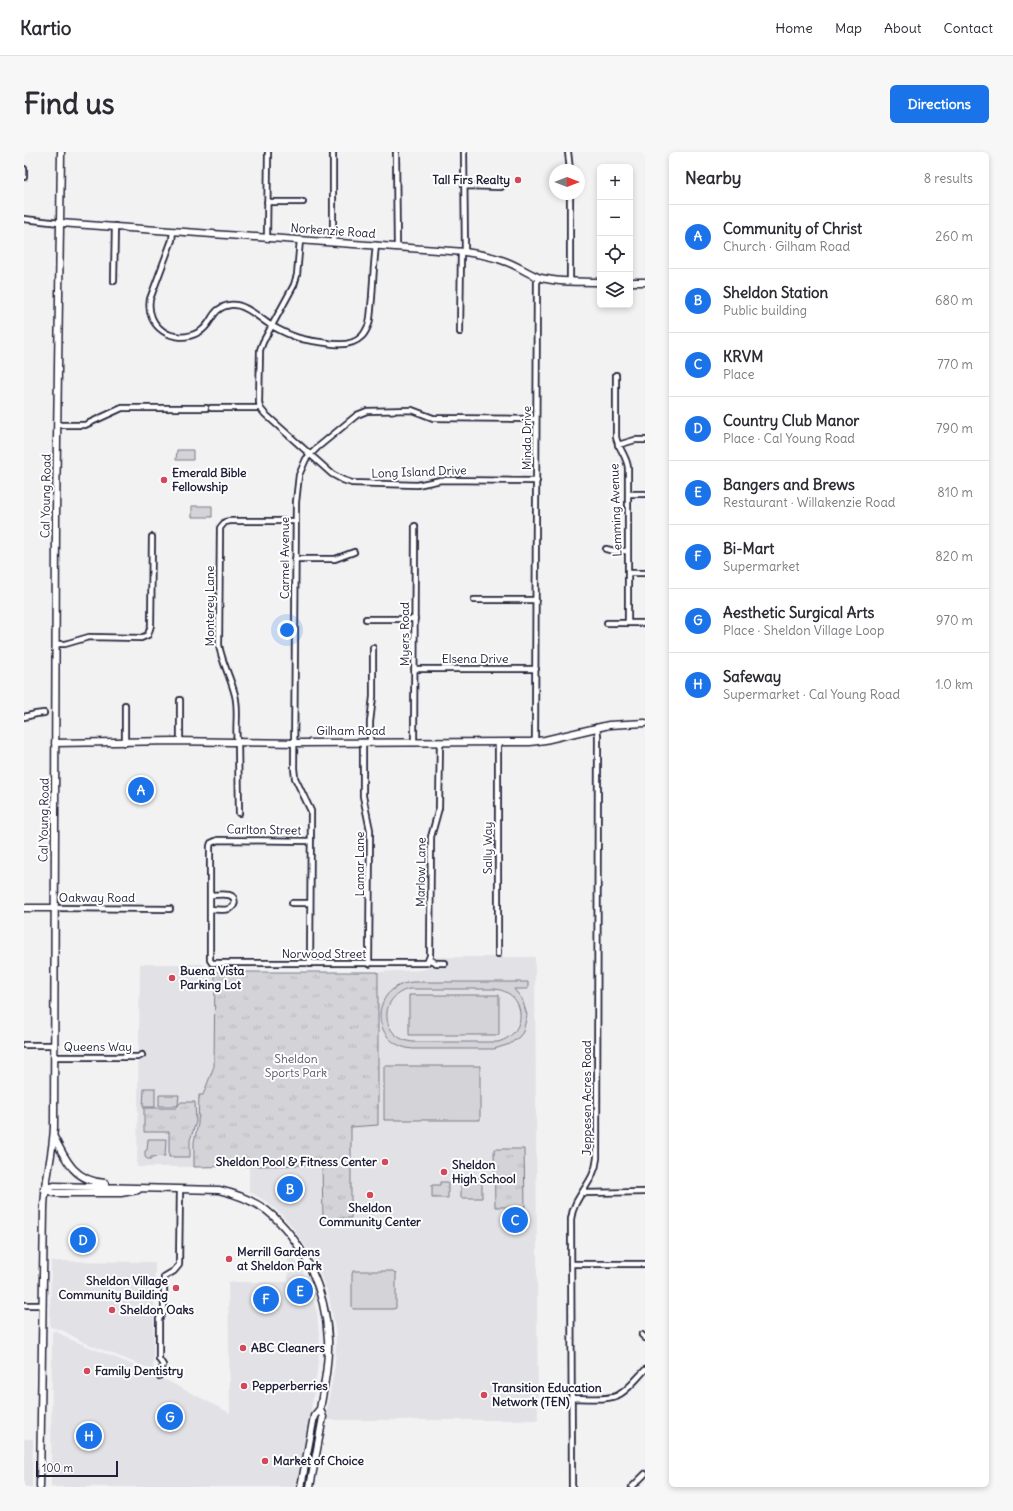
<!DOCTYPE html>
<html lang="en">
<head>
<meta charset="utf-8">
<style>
	body { margin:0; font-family:Delius,sans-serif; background:#f7f7f7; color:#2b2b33 }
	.controls { position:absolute; right:12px; top:12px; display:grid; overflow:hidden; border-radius:6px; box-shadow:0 2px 6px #0003 }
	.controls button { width:36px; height:36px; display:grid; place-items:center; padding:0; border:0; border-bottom:1px solid #e1e1e2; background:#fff; color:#2b2b33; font:20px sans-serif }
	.compass { position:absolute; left:525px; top:12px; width:36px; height:36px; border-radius:50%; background:#fff; box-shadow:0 2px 6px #0003; rotate:90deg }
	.scale { position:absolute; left:12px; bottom:10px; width:82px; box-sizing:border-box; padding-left:4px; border:2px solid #22223b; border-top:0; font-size:11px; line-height:14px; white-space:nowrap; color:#22223b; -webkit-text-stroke:3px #fff; paint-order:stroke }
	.you { position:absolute; left:263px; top:478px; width:14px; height:14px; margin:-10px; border:3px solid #fff; border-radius:50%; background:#1a73e8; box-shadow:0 0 0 6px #1a73e833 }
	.badge { display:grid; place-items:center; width:26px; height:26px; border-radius:50%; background:#1a73e8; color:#fff; font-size:13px; font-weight:700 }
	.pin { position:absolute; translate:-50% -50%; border:2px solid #fff; box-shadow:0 1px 4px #0006 }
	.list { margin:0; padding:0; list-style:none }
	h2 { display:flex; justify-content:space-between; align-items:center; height:52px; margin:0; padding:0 16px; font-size:17px }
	h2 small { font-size:13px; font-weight:400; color:#7c7c81 }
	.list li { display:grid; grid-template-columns:26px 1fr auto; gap:12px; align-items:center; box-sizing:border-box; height:64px; padding:0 16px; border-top:1px solid #e1e1e2 }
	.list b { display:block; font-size:15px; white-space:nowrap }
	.list p { margin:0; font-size:13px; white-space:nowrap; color:#7c7c81 }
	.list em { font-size:13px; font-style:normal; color:#7c7c81 }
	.icon { flex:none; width:22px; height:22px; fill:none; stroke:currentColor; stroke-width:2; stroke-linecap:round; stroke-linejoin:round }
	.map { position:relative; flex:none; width:621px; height:1335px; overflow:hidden; border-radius:6px }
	header { display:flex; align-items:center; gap:24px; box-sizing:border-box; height:56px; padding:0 20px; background:#fff; border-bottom:1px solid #e1e1e2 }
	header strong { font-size:19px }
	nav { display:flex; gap:22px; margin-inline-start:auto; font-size:14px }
	.intro { display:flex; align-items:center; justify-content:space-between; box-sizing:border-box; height:96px; padding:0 24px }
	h1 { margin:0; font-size:28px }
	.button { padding:10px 18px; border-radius:6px; background:#1a73e8; color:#fff; font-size:14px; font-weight:700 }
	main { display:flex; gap:24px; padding:0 24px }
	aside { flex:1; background:#fff; border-radius:6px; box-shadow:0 2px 6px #0003 }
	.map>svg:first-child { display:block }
	.built { fill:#e2e2e6 }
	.green { fill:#d3d3d8; stroke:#7a7a8a; fill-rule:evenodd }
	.park { fill:url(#park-tufts); stroke:#7a7a8a }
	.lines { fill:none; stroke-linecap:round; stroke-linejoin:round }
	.street-casing { stroke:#22223b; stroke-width:8 }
	.secondary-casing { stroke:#22223b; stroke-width:9 }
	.street { stroke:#fff; stroke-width:4.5 }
	.secondary { stroke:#fff; stroke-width:6 }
	.poi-dot { fill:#d1495b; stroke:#fff; stroke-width:1.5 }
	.labels { text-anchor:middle; stroke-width:4; stroke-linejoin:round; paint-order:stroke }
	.poi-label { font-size:12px; font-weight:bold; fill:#22223b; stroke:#fff; text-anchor:start }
	.street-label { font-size:12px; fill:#22223b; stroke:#fff }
	.park-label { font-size:12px; fill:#57576a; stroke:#fff }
</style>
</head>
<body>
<header>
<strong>Kartio</strong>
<nav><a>Home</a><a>Map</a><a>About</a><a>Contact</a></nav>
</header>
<div class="intro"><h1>Find us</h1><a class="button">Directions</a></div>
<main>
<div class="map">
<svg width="621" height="1335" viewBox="0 0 621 1335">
	<defs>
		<pattern id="park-tufts" width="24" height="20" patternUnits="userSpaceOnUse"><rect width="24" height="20" fill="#d3d3d8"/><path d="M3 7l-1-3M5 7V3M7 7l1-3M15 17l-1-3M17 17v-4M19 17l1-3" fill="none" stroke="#b5b5ba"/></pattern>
	</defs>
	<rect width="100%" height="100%" fill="#f2f2f3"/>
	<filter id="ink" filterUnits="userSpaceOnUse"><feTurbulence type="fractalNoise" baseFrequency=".025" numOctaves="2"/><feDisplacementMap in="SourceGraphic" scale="8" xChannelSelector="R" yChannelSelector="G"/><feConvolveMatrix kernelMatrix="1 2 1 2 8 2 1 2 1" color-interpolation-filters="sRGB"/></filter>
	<g filter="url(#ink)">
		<!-- built -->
		<path class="built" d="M 412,805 L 511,805 L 514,1268 L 301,1268 L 311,1213 L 312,1183 L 305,1144 L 289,1105 L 267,1073 L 257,1062 L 243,1050 L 225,1039 L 225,1014 L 299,1013 L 299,1066 L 327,975 L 354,973 L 354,820 L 398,818 L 409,815 Z
			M 116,812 L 180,812 L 180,820 L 191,820 L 190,914 L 179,943 L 175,944 L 174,972 L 170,990 L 170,1015 L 113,1015 Z
			M 264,1095 L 281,1124 L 293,1160 L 296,1194 L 291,1234 L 274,1335 L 27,1335 L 28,1181 L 31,1178 L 43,1186 L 126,1220 L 206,1261 L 204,1130 L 264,1130 Z
			M 27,1109 L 131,1110 L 129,1218 L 59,1190 L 38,1178 L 26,1175 Z
			M 0,1287 L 9,1287 L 8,1335 L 0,1335 Z"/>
		<!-- green -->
		<path class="green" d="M 168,354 L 188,354 L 188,365 L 168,365 Z
			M 389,830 L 504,830 L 504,837 L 490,837 L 498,847 L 503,863 L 499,880 L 495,885 L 486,892 L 470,897 L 389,897 C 345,893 345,834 389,830 ZM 385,837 L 470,837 C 502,839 506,881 474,890 L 389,890 C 357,887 353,845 385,837 Z
			M 385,843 L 475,843 L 475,883 L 385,883 Z
			M 360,914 L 456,914 L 456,968 L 360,968 Z
			M 120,936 L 131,936 L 131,955 L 119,955 Z
			M 135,943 L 155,943 L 154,953 L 153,954 L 135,954 Z
			M 124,987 L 142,987 L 141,1004 L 127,1005 L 127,1007 L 123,1007 L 121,1005 L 121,999 L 123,998 Z
			M 437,1026 L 458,1026 L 458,1046 L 437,1046 Z
			M 329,1119 L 369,1119 L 372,1122 L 372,1156 L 369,1157 L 329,1157 L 328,1154 L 328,1122 Z"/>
		<!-- park -->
		<path class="park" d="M 153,298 L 169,298 L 169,308 L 152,308 Z
			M 191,820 L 354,820 L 354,973 L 327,975 L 327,1066 L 299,1067 L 298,1013 L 170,1015 L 170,990 L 174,972 L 175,943 L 179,943 L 190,914 Z
			M 157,950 L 171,950 L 172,970 L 166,988 L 166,1005 L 145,1005 L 145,980 L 120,980 L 120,956 L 152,956 Z
			M 470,997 L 500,997 L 501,1055 L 471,1055 Z
			M 416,1030 L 424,1030 L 424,1046 L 408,1046 L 408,1033 L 416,1033 Z"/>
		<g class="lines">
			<defs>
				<path id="street" d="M 309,0 L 309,91
					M 372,0 L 373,95
					M 440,0 L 441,100
					M 544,0 L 546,18
					M 0,17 L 0,25
					M 440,34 L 477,35
					M 243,50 L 279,50
					M 0,67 L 36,71
					M 149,79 L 148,88 L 126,147 C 121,175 150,194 175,180 C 189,173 186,156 206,153 C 221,151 236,167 248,174 C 270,186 278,188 303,191 C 314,193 328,194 337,185 C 341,182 343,176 345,172 C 347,163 347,153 348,145 C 349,128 350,110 352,93
					M 243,86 L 244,0
					M 276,88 L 273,123 L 270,133 L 239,190 L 236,198 L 235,250 L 236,256 L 241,262 L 308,322 L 319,328 L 328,331 L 393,333 L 417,328 L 513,329
					M 90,129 L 91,74
					M 546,129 L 546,42
					M 436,180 L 437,99
					M 592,223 L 592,285 C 594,296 603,304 604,316 L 604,471
					M 187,256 L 236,256
					M 33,273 L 61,273 L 98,256 L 182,256
					M 594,293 L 611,288 L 621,288
					M 604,342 L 621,342
					M 582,397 L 590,399 L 604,399
					M 271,407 L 311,407 L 330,400
					M 604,421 L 621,421
					M 450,448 L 512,448
					M 342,467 L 391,467
					M 583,471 L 621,471
					M 32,492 L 41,492 L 65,485 L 117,486 L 124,483 L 127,473 L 128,385
					M 390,517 L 512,517
					M 156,548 L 156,589
					M 101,553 L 101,591
					M 0,565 L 12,562 L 20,561
					M 511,589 L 513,125
					M 213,590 C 211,574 215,558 211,543 C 207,526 198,511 195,493 L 196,376 L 201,370 L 206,369 L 271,369
					M 214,590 L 215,661
					M 339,590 L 339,644 L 346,678 L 345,812
					M 346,590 L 346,570 L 349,545 L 349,496
					M 390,590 L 391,374
					M 287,689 L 194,688 L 187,691 L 186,694 L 186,808 L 188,811 L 403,811 L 406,804 L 407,685 L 415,656 L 416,590
					M 186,743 C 192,743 199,742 205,743 C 213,745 212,755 205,757 C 200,759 192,757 186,757
					M 268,751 L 286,751
					M 31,756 L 146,757
					M 474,802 L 474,590
					M 406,808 L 412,811 L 421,811
					M 286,812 L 287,659 L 271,626 L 270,616 L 272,350 L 275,323 L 282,307 L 294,295 L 333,263 L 343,259 L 388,258 L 409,266 L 512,267
					M 0,893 L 31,893
					M 31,905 L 114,905 L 118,903
					M 558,1041 L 621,1040
					M 547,1112 L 621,1112
					M 0,1153 L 18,1153
					M 618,1183 L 621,1186
					M 135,1224 L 139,1213 L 135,1207 L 135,1167 L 140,1159 L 140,1125 L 150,1119 L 155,1113 L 156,1037
					M 547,1246 C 560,1246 586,1249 596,1242 C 606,1236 613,1226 621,1218
					M 548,1335 L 547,1067 C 550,1043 571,1031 573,1006 L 574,584 L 573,575
					M 608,1335 L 621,1322"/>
				<path id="secondary" d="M 36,71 L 441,100 C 455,102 469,104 483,110 C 494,114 503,121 514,125 C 533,131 556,129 576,130
					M 606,130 L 621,130
					M 31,591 L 150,589 L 276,591 L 506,590 L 521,588 L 585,573 L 621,571
					M 0,756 L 31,756
					M 30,985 C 42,1009 51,1029 81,1031
					M 20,1037 L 30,1034 L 195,1038 C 212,1042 228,1048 242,1058 C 280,1088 302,1140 304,1187 C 305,1211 300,1234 296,1257 L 299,1265 L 286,1335
					M 20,1037 L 30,1041 L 97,1041 L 114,1038
					M 16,1335 L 20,1055 C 21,1028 29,1002 30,975 L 32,360 L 37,0
					M 277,1335 L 290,1264 L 296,1257"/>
			</defs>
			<!-- street casing -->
			<use href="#street" class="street-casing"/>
			<!-- secondary casing -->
			<use href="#secondary" class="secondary-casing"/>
			<!-- street -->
			<use href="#street" class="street"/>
			<!-- secondary -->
			<use href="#secondary" class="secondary"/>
		</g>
	</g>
	<!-- markers -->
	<g class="poi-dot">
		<circle cx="494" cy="28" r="4"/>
		<circle cx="140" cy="328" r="4"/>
		<circle cx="148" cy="826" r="4"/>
		<circle cx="361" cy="1010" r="4"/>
		<circle cx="420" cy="1020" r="4"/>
		<circle cx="346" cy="1043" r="4"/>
		<circle cx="205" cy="1107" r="4"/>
		<circle cx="152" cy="1136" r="4"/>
		<circle cx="88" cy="1158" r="4"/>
		<circle cx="219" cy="1196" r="4"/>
		<circle cx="63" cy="1219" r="4"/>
		<circle cx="220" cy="1234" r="4"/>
		<circle cx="460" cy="1243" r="4"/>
		<circle cx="241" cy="1309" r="4"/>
	</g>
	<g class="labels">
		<!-- poi labels -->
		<g class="poi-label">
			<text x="486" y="32" text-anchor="end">Tall Firs Realty</text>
			<text x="148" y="325">Emerald Bible<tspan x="148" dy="14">Fellowship</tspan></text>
			<text x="156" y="823">Buena Vista<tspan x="156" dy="14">Parking Lot</tspan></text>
			<text x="353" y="1014" text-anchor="end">Sheldon Pool &amp; Fitness Center</text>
			<text x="428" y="1017">Sheldon<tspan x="428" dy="14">High School</tspan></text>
			<text x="346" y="1060" text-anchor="middle">Sheldon<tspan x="346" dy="14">Community Center</tspan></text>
			<text x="213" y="1104">Merrill Gardens<tspan x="213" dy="14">at Sheldon Park</tspan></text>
			<text x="144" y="1133" text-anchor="end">Sheldon Village<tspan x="144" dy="14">Community Building</tspan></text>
			<text x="96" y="1162">Sheldon Oaks</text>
			<text x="227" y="1200">ABC Cleaners</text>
			<text x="71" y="1223">Family Dentistry</text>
			<text x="228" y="1238">Pepperberries</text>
			<text x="468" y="1240">Transition Education<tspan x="468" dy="14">Network (TEN)</tspan></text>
			<text x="249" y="1313">Market of Choice</text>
		</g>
		<!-- street labels -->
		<g class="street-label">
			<text transform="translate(309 79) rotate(4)" y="4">Norkenzie Road</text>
			<text transform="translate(503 286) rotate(-90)" y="4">Minda Drive</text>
			<text transform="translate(395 320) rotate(-2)" y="4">Long Island Drive</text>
			<text transform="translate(22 344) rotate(-89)" y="4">Cal Young Road</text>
			<text transform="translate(592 358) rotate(-92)" y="4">Lemming Avenue</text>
			<text transform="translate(261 406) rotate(-90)" y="4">Carmel Avenue</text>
			<text transform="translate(186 454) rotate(-90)" y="4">Monterey Lane</text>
			<text transform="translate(381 482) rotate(-90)" y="4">Myers Road</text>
			<text x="451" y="511">Elsena Drive</text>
			<text x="327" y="583">Gilham Road</text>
			<text transform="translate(20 668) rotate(-89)" y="4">Cal Young Road</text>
			<text transform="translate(240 678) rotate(1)" y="4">Carlton Street</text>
			<text transform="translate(464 696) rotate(-90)" y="4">Sally Way</text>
			<text transform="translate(336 712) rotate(-90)" y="4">Lamar Lane</text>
			<text transform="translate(397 720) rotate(-89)" y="4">Marlow Lane</text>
			<text x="73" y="750">Oakway Road</text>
			<text x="300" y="806">Norwood Street</text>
			<text x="74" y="899">Queens Way</text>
			<text transform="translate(563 946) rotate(-90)" y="4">Jeppesen Acres Road</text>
		</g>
		<!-- park labels -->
		<g class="park-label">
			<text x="272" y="911">Sheldon<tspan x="272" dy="14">Sports Park</tspan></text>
		</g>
	</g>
</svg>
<div class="controls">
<button>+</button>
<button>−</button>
<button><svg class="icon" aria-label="locate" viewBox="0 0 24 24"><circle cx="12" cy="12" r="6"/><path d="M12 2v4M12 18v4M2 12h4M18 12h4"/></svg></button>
<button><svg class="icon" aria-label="layers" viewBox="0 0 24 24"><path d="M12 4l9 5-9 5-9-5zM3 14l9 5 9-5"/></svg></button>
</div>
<svg class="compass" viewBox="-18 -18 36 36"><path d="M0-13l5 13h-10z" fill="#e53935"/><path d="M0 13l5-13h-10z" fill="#7c7c81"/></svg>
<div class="scale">100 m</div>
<div class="you"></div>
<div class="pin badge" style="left:117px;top:638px">A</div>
<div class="pin badge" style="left:266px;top:1037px">B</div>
<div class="pin badge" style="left:491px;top:1068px">C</div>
<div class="pin badge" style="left:59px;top:1088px">D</div>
<div class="pin badge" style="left:276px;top:1139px">E</div>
<div class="pin badge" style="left:242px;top:1147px">F</div>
<div class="pin badge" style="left:146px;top:1265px">G</div>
<div class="pin badge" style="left:65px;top:1284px">H</div>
</div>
<aside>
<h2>Nearby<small>8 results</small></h2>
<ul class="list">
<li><span class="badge">A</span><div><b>Community of Christ</b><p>Church · Gilham Road</p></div><em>260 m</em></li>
<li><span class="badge">B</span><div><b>Sheldon Station</b><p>Public building</p></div><em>680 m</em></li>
<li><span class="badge">C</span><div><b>KRVM</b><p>Place</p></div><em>770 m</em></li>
<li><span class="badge">D</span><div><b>Country Club Manor</b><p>Place · Cal Young Road</p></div><em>790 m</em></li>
<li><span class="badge">E</span><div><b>Bangers and Brews</b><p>Restaurant · Willakenzie Road</p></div><em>810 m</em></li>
<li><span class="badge">F</span><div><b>Bi-Mart</b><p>Supermarket</p></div><em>820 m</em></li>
<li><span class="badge">G</span><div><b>Aesthetic Surgical Arts</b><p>Place · Sheldon Village Loop</p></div><em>970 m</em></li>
<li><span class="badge">H</span><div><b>Safeway</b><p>Supermarket · Cal Young Road</p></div><em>1.0 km</em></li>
</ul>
</aside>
</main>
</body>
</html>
